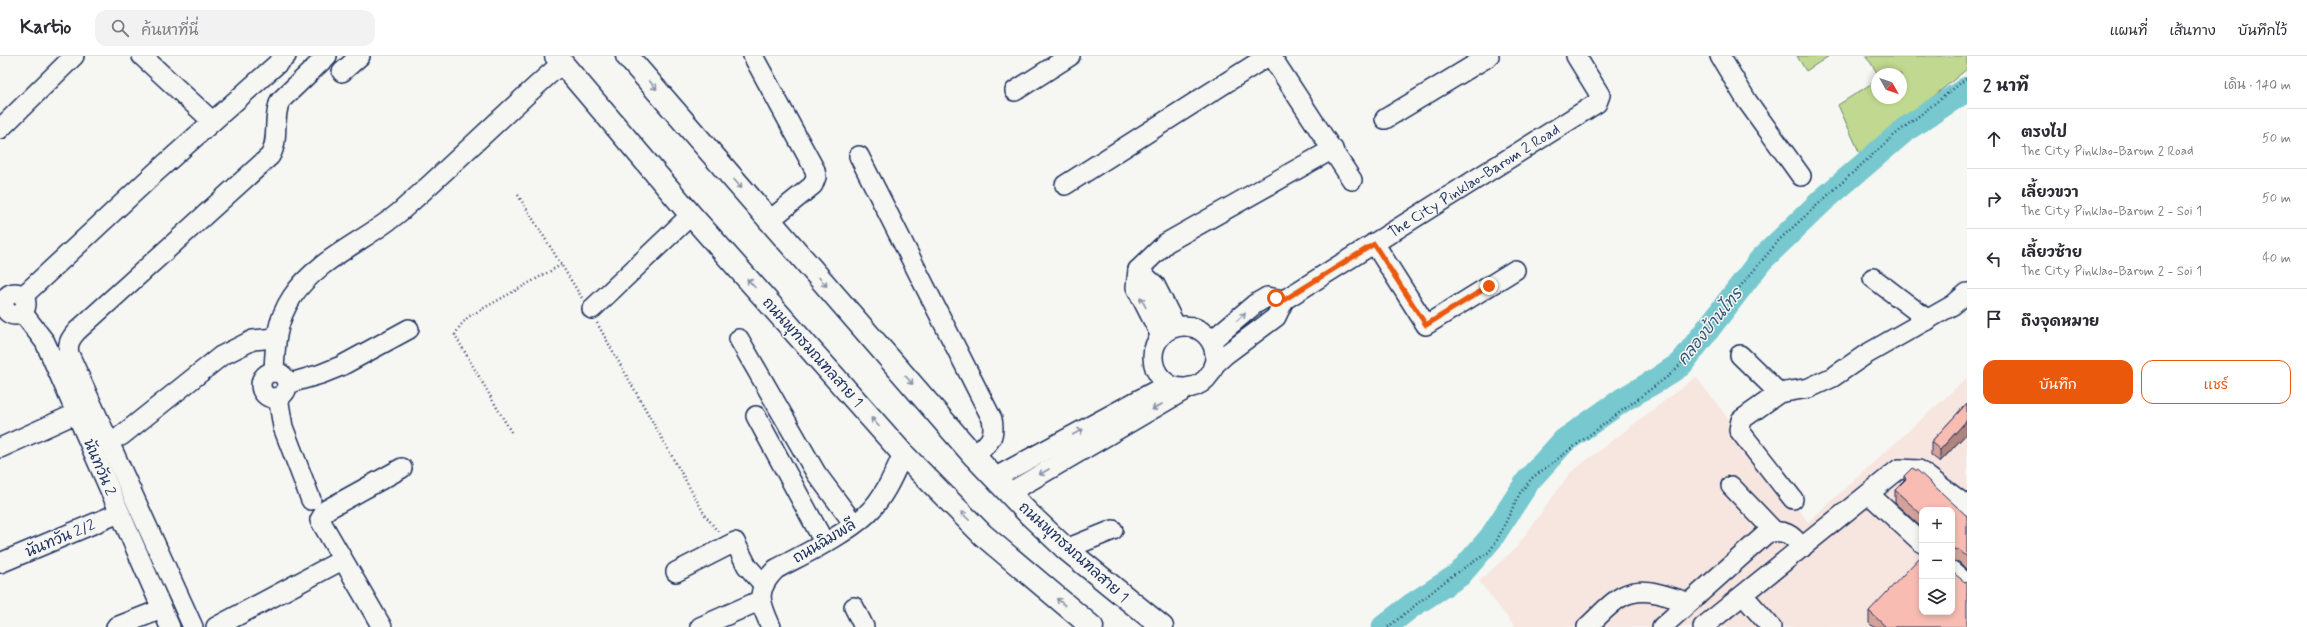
<!DOCTYPE html>
<html lang="th">
<head>
<meta charset="utf-8">
<style>
	body { margin:0; font-family:Mynerve,"Playpen Sans Thai",sans-serif; background:#f2f2f3; color:#2b2b33 }
	.controls { position:absolute; right:12px; bottom:12px; display:grid; overflow:hidden; border-radius:8px; box-shadow:0 2px 6px #0003 }
	.controls button { width:36px; height:36px; display:grid; place-items:center; padding:0; border:0; border-bottom:1px solid #e1e1e2; background:#fff; color:#2b2b33; font:20px sans-serif }
	.compass { position:absolute; left:1871px; top:12px; width:36px; height:36px; border-radius:50%; background:#fff; box-shadow:0 2px 6px #0003; rotate:130deg }
	.stop { position:absolute; width:12px; height:12px; margin:-9px; border:3px solid #ea580c; border-radius:50%; background:#fff }
	.stop.end { background:#ea580c; border-color:#fff; box-shadow:0 1px 4px #0008 }
	.list { margin:0; padding:0; list-style:none }
	h2 { display:flex; justify-content:space-between; align-items:center; height:52px; margin:0; padding:0 16px; font-size:17px }
	h2 small { font-size:13px; font-weight:400; color:#7c7c81 }
	.list li { display:grid; grid-template-columns:26px 1fr auto; gap:12px; align-items:center; box-sizing:border-box; height:60px; padding:0 16px; border-top:1px solid #e1e1e2 }
	.list b { display:block; font-size:15px; white-space:nowrap }
	.list p { margin:0; font-size:13px; white-space:nowrap; color:#7c7c81 }
	.list em { font-size:13px; font-style:normal; color:#7c7c81 }
	.actions { display:flex; gap:8px; padding:12px 16px }
	.actions a { flex:1; padding:9px 0; border:1px solid #ea580c; border-radius:12px; text-align:center; font-size:14px; color:#ea580c }
	.actions .main { background:#ea580c; color:#fff }
	.icon { flex:none; width:22px; height:22px; fill:none; stroke:currentColor; stroke-width:2; stroke-linecap:round; stroke-linejoin:round }
	.map { position:relative; flex:none; width:1967px; height:571px; overflow:hidden }
	header { display:flex; align-items:center; gap:24px; box-sizing:border-box; height:56px; padding:0 20px; background:#fff; border-bottom:1px solid #e1e1e2 }
	header strong { font-size:19px }
	nav { display:flex; gap:22px; margin-inline-start:auto; font-size:14px }
	.search { width:280px; height:36px; background:#f2f2f3; display:flex; align-items:center; gap:10px; box-sizing:border-box; padding:0 14px; border-radius:12px; color:#7c7c81; font-size:15px }
	main { display:flex }
	aside { flex:1; background:#fff }
	.map>svg:first-child { display:block }
	.built { fill:#f7e5df; fill-rule:evenodd }
	.green { fill:#c0d88f; stroke:#6e8476 }
	.lines { fill:none; stroke-linecap:round; stroke-linejoin:round }
	.river { stroke:#77c9cf; stroke-width:25 }
	.minor-casing { stroke:#1b2f5e; stroke-width:22 }
	.major-casing { stroke:#1b2f5e; stroke-width:25 }
	.path { stroke:#1b2f5e; stroke-width:2.5; stroke-dasharray:1 3; stroke-linecap:butt }
	.minor { stroke:#f6f6f2; stroke-width:19 }
	.major { stroke:#f6f6f2; stroke-width:22 }
	.wall { fill:#d5a29a; stroke:#1b2f5e }
	.shaded-wall { fill:#ae847d; stroke:#1b2f5e }
	.building { fill:#f8bcb3; stroke:#1b2f5e }
	.oneway { stroke:#8892a8 }
	.route { stroke:#ea580c; stroke-width:5 }
	.labels { text-anchor:middle; stroke-width:3; stroke-linejoin:round; paint-order:stroke }
	.street-label { font-size:15px; fill:#1b2f5e; stroke:#f6f6f2 }
	.water-label { font-size:16px; font-style:italic; fill:#32567a; stroke:#f6f6f2 }
</style>
</head>
<body>
<header>
<strong>Kartio</strong>
<div class="search"><svg class="icon" aria-label="search" viewBox="0 0 24 24"><circle cx="10" cy="10" r="6"/><path d="M15 15l6 6"/></svg>ค้นหาที่นี่</div>
<nav><a>แผนที่</a><a>เส้นทาง</a><a>บันทึกไว้</a></nav>
</header>
<main>
<div class="map">
<svg width="1967" height="571" viewBox="0 0 1967 571">
	<rect width="100%" height="100%" fill="#f6f6f2"/>
	<filter id="ink" filterUnits="userSpaceOnUse"><feTurbulence type="fractalNoise" baseFrequency=".025" numOctaves="2"/><feDisplacementMap in="SourceGraphic" scale="8" xChannelSelector="R" yChannelSelector="G"/><feConvolveMatrix kernelMatrix="1 2 1 2 8 2 1 2 1" color-interpolation-filters="sRGB"/></filter>
	<g filter="url(#ink)">
		<!-- built -->
		<path class="built" d="M 1696,321 L 1808,466 L 1967,322 L 1967,571 L 1515,571 L 1479,525 L 1516,492 L 1570,417 ZM 1922,454 L 1952,454 L 1952,556 L 1922,556 Z"/>
		<!-- green -->
		<path class="green" d="M 1797,0 L 1829,0 L 1806,15 Z
			M 1866,0 L 1967,0 L 1967,13 L 1861,100 L 1838,49 L 1877,24 L 1877,42 L 1901,42 L 1901,18 L 1878,18 Z"/>
		<g class="lines">
			<!-- river -->
			<path class="river" d="M 1384,571 L 1411,550 L 1459,519 L 1491,482 L 1528,425 L 1564,385 L 1624,343 L 1657,324 L 1681,308 L 1761,204 L 1822,145 L 1906,73 L 1967,33"/>
			<defs>
				<g id="minor">
					<path d="M 142,0 L 212,65"/>
					<path d="M 753,0 L 815,114 L 816,121 L 813,129 L 770,164"/>
					<path d="M 1271,0 L 1352,124"/>
					<path d="M 1720,0 L 1747,45 L 1801,120"/>
					<path d="M 342,16 L 360,0"/>
					<path d="M 1015,35 L 1070,0"/>
					<path d="M 1385,63 L 1489,0"/>
					<path d="M 0,73 L 74,0"/>
					<path d="M 859,100 L 992,363 C 996,383 988,387 974,400"/>
					<path d="M 1065,129 L 1268,0"/>
					<path d="M 1374,187 L 1426,269 L 1515,214"/>
					<path d="M 1138,214 L 1166,187 L 1333,93"/>
					<path d="M 1873,222 L 1928,264"/>
					<circle cx="15" cy="248" r="11"/>
					<path d="M 22,241 L 155,117 L 286,0"/>
					<path id="s1" d="M 1284,244 L 1597,47 L 1600,39 L 1576,0"/>
					<path d="M 592,253 L 691,159"/>
					<path d="M 22,256 L 45,286 L 170,571"/>
					<circle cx="1184" cy="301" r="31"/>
					<path d="M 1161,280 L 1136,231 L 1138,214 L 1155,229 L 1176,271"/>
					<path d="M 739,283 L 816,417 L 854,468"/>
					<path d="M 1211,285 L 1255,248 L 1267,241 L 1284,244 L 1276,261 L 1225,299 L 1213,310"/>
					<path d="M 1740,299 L 1779,337"/>
					<path d="M 274,316 C 275,289 276,265 292,241 C 318,202 366,185 401,155 C 455,107 507,55 562,7"/>
					<circle cx="274" cy="329" r="13"/>
					<path d="M 287,328 L 321,318 L 341,310 L 409,273"/>
					<path d="M 278,341 L 283,371 L 311,444"/>
					<path d="M 756,360 L 824,486"/>
					<path d="M 121,380 L 221,300 L 253,284 L 275,282"/>
					<path d="M 0,392 L 77,357"/>
					<path d="M 994,422 L 1168,328"/>
					<path d="M 1731,430 L 1774,475"/>
					<path d="M 1009,437 L 1190,331"/>
					<path d="M 1869,438 L 1922,487"/>
					<path d="M 1793,443 L 1739,374 L 1741,364 L 1779,337 L 1809,332 L 1833,321 L 1865,299 L 1953,249 L 1967,237"/>
					<path d="M 1066,493 L 1113,474"/>
					<path d="M 0,507 L 119,457"/>
					<path d="M 1952,515 L 1967,528"/>
					<path d="M 676,516 L 735,486 L 747,510 L 764,529"/>
					<path d="M 1743,539 L 1771,571"/>
					<path d="M 854,551 L 864,571"/>
					<path d="M 116,571 L 162,553"/>
					<path d="M 193,571 L 69,298 C 67,288 70,283 77,275 L 270,100 C 280,83 272,63 280,45 L 327,0"/>
					<path d="M 216,571 L 342,504"/>
					<path d="M 382,571 L 320,464 L 326,454 L 402,412"/>
					<path d="M 700,571 L 761,544"/>
					<path d="M 771,571 C 760,546 754,535 776,513 C 804,498 845,479 867,458 C 884,442 894,418 903,398"/>
					<path d="M 1587,571 C 1609,551 1622,529 1656,537 C 1667,539 1677,544 1689,546"/>
					<path d="M 1662,571 L 1767,477 C 1784,473 1792,478 1802,492"/>
					<path d="M 1703,571 L 1899,413 L 1919,414 L 1967,450"/>
				</g>
				<path id="major" d="M 556,0 L 691,159 L 903,398 L 983,479 L 1092,571
					M 627,0 L 974,400 L 1028,457 L 1066,493 L 1162,571"/>
			</defs>
			<!-- minor casing -->
			<use href="#minor" class="minor-casing"/>
			<!-- major casing -->
			<use href="#major" class="major-casing"/>
			<!-- path -->
			<path class="path" d="M 518,139 L 582,242
				M 597,267 L 705,459 L 719,477
				M 511,376 L 455,279 L 460,270 L 468,261 L 561,209
				M 1388,571 L 1453,519 L 1489,496 L 1496,486 L 1520,437 L 1532,422 L 1671,318 L 1695,293 L 1739,232 L 1780,183 L 1892,81 L 1967,22"/>
			<!-- minor -->
			<use href="#minor" class="minor"/>
			<!-- major -->
			<use href="#major" class="major"/>
		</g>
		<!-- wall -->
		<path class="wall" d="M 1967,347 L 1967,377 L 1940,406 L 1931,399 L 1931,386 Z
			M 1904,420 L 1967,460 L 1967,514 L 1959,506 L 1952,505 L 1952,454 L 1922,454 L 1922,472 L 1895,447 L 1895,434 L 1904,425 Z
			M 1869,555 L 1967,571 L 1873,571 L 1869,567 Z"/>
		<!-- shaded-wall -->
		<path class="shaded-wall" d="M 1967,364 L 1967,377 L 1940,406 L 1940,394 Z"/>
		<!-- building -->
		<path class="building" d="M 1967,347 L 1967,364 L 1940,394 L 1931,386 Z
			M 1912,412 L 1918,415 L 1967,460 L 1967,501 L 1959,494 L 1952,493 L 1952,454 L 1922,454 L 1922,459 L 1895,434 L 1906,423 L 1904,420 Z
			M 1922,499 L 1922,556 L 1952,556 L 1952,516 L 1965,526 L 1967,525 L 1967,571 L 1886,571 L 1869,555 Z"/>
		<!-- one-way arrows -->
		<defs><path id="oneway-shaft" d="M-6 0H5M1.5-3L5.5 0L1.5 3" fill="none" stroke-width="1.6" stroke-linecap="round" stroke-linejoin="round"/></defs>
		<g class="oneway">
			<use href="#oneway-shaft" transform="translate(653 29) rotate(49)"/>
			<use href="#oneway-shaft" transform="translate(738 128) rotate(49)"/>
			<use href="#oneway-shaft" transform="translate(823 226) rotate(49)"/>
			<use href="#oneway-shaft" transform="translate(751 227) rotate(-132)"/>
			<use href="#oneway-shaft" transform="translate(1143 246) rotate(-118)"/>
			<use href="#oneway-shaft" transform="translate(1241 261) rotate(-42)"/>
			<use href="#oneway-shaft" transform="translate(909 324) rotate(49)"/>
			<use href="#oneway-shaft" transform="translate(1157 351) rotate(150)"/>
			<use href="#oneway-shaft" transform="translate(875 366) rotate(-132)"/>
			<use href="#oneway-shaft" transform="translate(1078 376) rotate(-28)"/>
			<use href="#oneway-shaft" transform="translate(1044 416) rotate(150)"/>
			<use href="#oneway-shaft" transform="translate(965 460) rotate(-135)"/>
			<use href="#oneway-shaft" transform="translate(1061 546) rotate(-140)"/>
		</g>
	</g>
	<g class="lines" filter="url(#ink)">
		<!-- route -->
		<path class="route" d="M 1276,242 L 1284,244 L 1374,188 L 1426,269 L 1489,230"/>
	</g>
	<g class="labels">
		<!-- street labels -->
		<g class="street-label">
			<text dy="5" stroke="none"><textPath href="#s1" startOffset="224">The City Pinklao-Barom 2 Road</textPath></text>
			<text transform="translate(813 296) rotate(48)" y="5">ถนนพุทธมณฑลสาย 1</text>
			<text transform="translate(100 411) rotate(67)" y="5">นันทวัน 2</text>
			<text transform="translate(60 482) rotate(-23)" y="5">นันทวัน 2/2</text>
			<text transform="translate(824 485) rotate(-31)" y="5">ถนนฉิมพลี</text>
			<text transform="translate(1074 496) rotate(42)" y="5">ถนนพุทธมณฑลสาย 1</text>
		</g>
		<!-- water labels -->
		<g class="water-label">
			<text transform="translate(1709 270) rotate(-51)" y="6">คลองบ้านไทร</text>
		</g>
	</g>
</svg>
<div class="controls">
<button>+</button>
<button>−</button>
<button><svg class="icon" aria-label="layers" viewBox="0 0 24 24"><path d="M12 4l9 5-9 5-9-5zM3 14l9 5 9-5"/></svg></button>
</div>
<svg class="compass" viewBox="-18 -18 36 36"><path d="M0-13l5 13h-10z" fill="#e53935"/><path d="M0 13l5-13h-10z" fill="#7c7c81"/></svg>
<div class="stop" style="left:1276px;top:242px"></div>
<div class="stop end" style="left:1489px;top:230px"></div>
</div>
<aside>
<h2>2 นาที<small>เดิน · 140 m</small></h2>
<ul class="list">
<li><svg class="icon" aria-label="ahead" viewBox="0 0 24 24"><path d="M12 20V5M6 11l6-6 6 6"/></svg><div><b>ตรงไป</b><p>The City Pinklao-Barom 2 Road</p></div><em>50 m</em></li>
<li><svg class="icon" aria-label="right" viewBox="0 0 24 24"><path d="M7 20v-9h11M14 6l5 5-5 5"/></svg><div><b>เลี้ยวขวา</b><p>The City Pinklao-Barom 2 - Soi 1</p></div><em>50 m</em></li>
<li><svg class="icon" aria-label="left" viewBox="0 0 24 24"><path d="M17 20v-9H6M10 6l-5 5 5 5"/></svg><div><b>เลี้ยวซ้าย</b><p>The City Pinklao-Barom 2 - Soi 1</p></div><em>40 m</em></li>
<li><svg class="icon" aria-label="arrive" viewBox="0 0 24 24"><path d="M6 21V4h12l-3 4 3 4H6"/></svg><div><b>ถึงจุดหมาย</b></div></li>
</ul>
<div class="actions"><a class="main">บันทึก</a><a>แชร์</a></div>
</aside>
</main>
</body>
</html>
